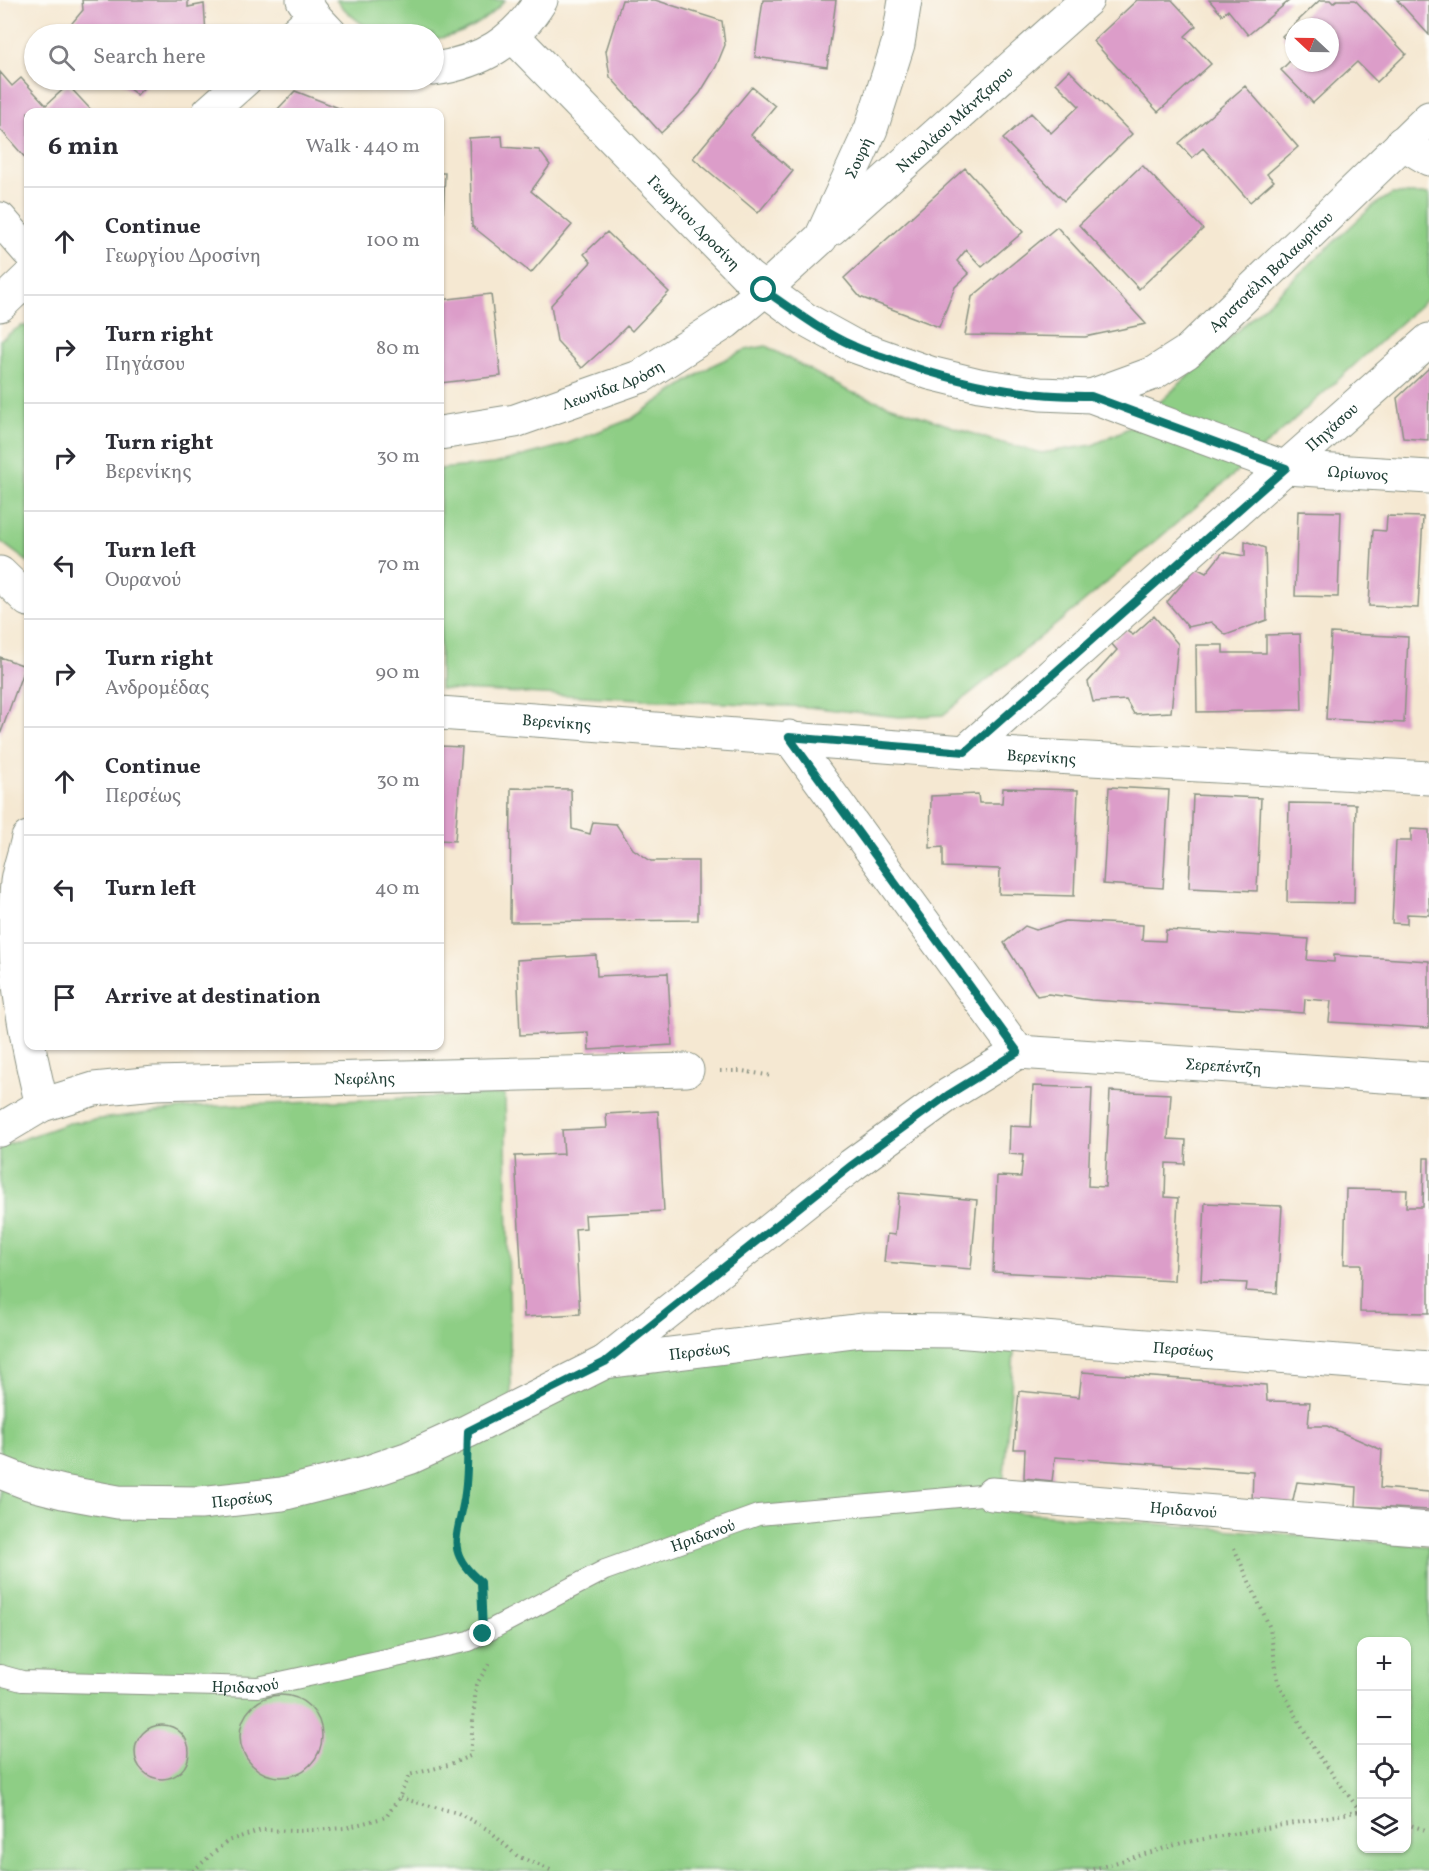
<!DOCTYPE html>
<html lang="en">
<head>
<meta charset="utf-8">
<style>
	body { margin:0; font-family:Vollkorn,serif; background:#f2f2f3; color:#2b2b33 }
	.controls { position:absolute; right:18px; bottom:18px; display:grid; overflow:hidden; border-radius:12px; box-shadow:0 2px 4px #0004 }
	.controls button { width:54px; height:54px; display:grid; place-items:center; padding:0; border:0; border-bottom:2px solid #e1e1e2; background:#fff; color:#2b2b33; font:30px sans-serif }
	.compass { position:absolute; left:1285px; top:18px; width:54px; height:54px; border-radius:50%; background:#fff; box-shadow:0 2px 4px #0004; rotate:292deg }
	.stop { position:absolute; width:18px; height:18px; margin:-14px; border:4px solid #0f766e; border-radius:50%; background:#fff }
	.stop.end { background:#0f766e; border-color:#fff; box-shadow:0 2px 6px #0008 }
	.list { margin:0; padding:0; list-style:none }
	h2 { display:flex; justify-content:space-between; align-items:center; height:78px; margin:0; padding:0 24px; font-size:26px }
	h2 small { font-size:20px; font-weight:400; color:#7c7c81 }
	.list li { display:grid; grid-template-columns:39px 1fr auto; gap:18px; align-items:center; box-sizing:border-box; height:108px; padding:0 24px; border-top:2px solid #e1e1e2 }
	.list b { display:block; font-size:22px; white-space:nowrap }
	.list p { margin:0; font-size:20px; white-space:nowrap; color:#7c7c81 }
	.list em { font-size:20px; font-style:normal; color:#7c7c81 }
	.icon { flex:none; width:33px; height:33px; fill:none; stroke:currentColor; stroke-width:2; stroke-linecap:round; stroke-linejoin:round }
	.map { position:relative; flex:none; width:1429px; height:1871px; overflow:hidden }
	.search { position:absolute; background:#fff; box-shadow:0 2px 4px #0004; left:24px; top:24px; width:420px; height:66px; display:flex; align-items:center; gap:15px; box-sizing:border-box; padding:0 21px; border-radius:33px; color:#7c7c81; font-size:22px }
	.panel { position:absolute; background:#fff; box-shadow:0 2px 4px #0004; left:24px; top:108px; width:420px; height:942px; border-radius:12px }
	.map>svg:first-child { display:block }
	.green { fill:#8ece85; stroke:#56865c; stroke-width:1.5; fill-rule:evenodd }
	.building { fill:#dc9dc9 }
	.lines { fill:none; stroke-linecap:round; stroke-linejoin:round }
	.lane-casing { stroke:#8a9283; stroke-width:22 }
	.street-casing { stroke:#8a9283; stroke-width:35 }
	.secondary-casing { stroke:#8a9283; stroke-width:35 }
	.path { stroke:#8a9283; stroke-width:4; stroke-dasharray:1.5 4.5; stroke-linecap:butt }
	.lane { stroke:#fff; stroke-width:20 }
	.street { stroke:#fff; stroke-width:33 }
	.secondary { stroke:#fff; stroke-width:33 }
	.route { stroke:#0f766e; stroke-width:8 }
	.labels { text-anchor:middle; stroke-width:5; stroke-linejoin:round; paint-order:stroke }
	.street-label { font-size:16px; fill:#1f3d34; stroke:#fdfcf7 }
</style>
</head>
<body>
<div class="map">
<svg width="1429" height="1871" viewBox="0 0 1429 1871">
	<rect width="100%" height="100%" fill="#fdfcf7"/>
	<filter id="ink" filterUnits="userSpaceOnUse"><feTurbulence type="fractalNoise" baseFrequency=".0167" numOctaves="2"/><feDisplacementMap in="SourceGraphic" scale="12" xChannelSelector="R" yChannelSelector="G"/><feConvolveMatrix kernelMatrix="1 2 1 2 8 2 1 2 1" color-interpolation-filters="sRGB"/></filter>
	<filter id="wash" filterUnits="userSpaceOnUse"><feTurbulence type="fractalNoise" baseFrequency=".008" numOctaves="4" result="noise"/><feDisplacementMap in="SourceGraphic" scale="24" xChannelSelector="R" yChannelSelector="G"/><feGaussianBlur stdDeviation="1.35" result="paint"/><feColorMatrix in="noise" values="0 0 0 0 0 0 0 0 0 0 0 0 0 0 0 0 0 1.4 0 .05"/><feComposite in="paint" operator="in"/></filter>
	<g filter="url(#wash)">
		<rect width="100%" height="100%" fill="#f5e8d2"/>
		<!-- green -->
		<path class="green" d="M 336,0 L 505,0 C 487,21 462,36 434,39 L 434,34 C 418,34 401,37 386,34 C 367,31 348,14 336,0 Z
			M 1392,194 L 1429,194 L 1429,297 L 1231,477 L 1078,607 L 943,715 L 899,717 L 808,707 L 440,689 L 440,469 L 493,464 L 561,446 L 631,419 L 713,365 L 745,350 L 766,346 L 848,391 L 991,440 L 1042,453 L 1093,445 L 1135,425 L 1374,205 Z
			M 21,326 L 28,326 L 28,562 L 0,541 L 0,340 Z
			M 505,1094 L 512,1432 L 586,1381 L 773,1342 L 1015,1340 L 1001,1511 L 1429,1546 L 1429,1871 L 0,1871 L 0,1147 L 69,1123 L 196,1107 ZM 1362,1642 L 1406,1642 L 1406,1848 L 1362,1848 Z"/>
		<g id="blocks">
			<!-- building -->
			<path class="building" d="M 82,0 L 188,0 L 188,7 L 204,4 L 206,34 L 75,34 L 67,29 L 83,10 Z
				M 622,0 L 655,0 L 722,21 L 725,45 L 716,67 L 700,93 L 685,110 L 661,133 L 610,77 L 606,51 Z
				M 763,0 L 836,0 L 827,67 L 755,57 Z
				M 1137,0 L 1172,0 L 1196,26 L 1185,36 L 1211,64 L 1158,112 L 1093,41 Z
				M 1209,0 L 1290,0 L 1248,35 L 1228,10 L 1222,15 Z
				M 1320,0 L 1330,0 L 1333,3 L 1337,0 L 1355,0 L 1406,54 L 1377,82 L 1357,62 L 1313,103 L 1281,70 L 1294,57 L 1294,63 L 1330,63 L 1330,27 L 1294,27 L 1294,49 L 1282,36 Z
				M 1397,0 L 1429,0 L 1429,35 Z
				M 1069,70 L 1132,134 L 1064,201 L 1003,139 L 1031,113 L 1051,133 L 1079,106 L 1056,83 Z
				M 0,72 L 12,86 L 21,78 L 46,105 L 68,85 L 93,112 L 28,112 L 28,161 L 0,129 Z
				M 118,80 L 151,80 L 137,95 Z
				M 1245,86 L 1298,147 L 1267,174 L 1274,181 L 1250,202 L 1203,148 L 1192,158 L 1179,143 Z
				M 752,87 L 775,106 L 751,135 L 793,171 L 758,213 L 693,158 Z
				M 295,91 L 349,112 L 275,112 Z
				M 502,136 L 503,147 L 539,150 L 550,165 L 531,191 L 572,225 L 531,273 L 472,226 L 469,138 Z
				M 1142,165 L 1203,229 L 1139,289 L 1079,225 Z
				M 965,168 L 1023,232 L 982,267 L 966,250 L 957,261 L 969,274 L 955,287 L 939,327 L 860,297 L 844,278 Z
				M 440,173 L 445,173 L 442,238 L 440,238 Z
				M 1057,227 L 1146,324 L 1085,337 L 965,335 L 972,297 Z
				M 607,232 L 669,292 L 632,331 L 627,326 L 612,341 L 582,368 L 557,341 L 551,305 L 591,262 L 584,254 Z
				M 491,294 L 501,376 L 440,383 L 440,300 Z
				M 1429,368 L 1428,440 L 1403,438 L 1397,398 Z
				M 1298,511 L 1341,512 L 1338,597 L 1295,596 Z
				M 1387,516 L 1423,517 L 1418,608 L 1369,606 L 1373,530 L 1386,531 Z
				M 1245,541 L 1265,548 L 1267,620 L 1226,635 L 1211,622 L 1188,627 L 1167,602 L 1196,568 L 1206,573 L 1223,552 L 1245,556 Z
				M 1154,616 L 1178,644 L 1171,712 L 1134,714 L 1126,700 L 1093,702 L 1088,682 L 1117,650 L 1111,643 L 1125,630 L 1133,635 Z
				M 1331,633 L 1408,637 L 1404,723 L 1326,719 Z
				M 1300,634 L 1302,710 L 1197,712 L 1196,645 L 1223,645 L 1223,653 L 1266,653 L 1266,635 Z
				M 0,657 L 25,666 L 0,735 Z
				M 440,746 L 462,747 L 455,841 L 440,840 Z
				M 1109,787 L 1169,790 L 1163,888 L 1103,884 Z
				M 511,788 L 571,789 L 572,829 L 590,834 L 593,822 L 616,824 L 633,849 L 651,861 L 698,861 L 698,920 L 510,922 Z
				M 1003,788 L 1078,790 L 1074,896 L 999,894 L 1000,869 L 943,867 L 943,847 L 930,848 L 931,796 L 978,794 L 979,803 L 1002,803 Z
				M 1193,795 L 1261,798 L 1257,891 L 1189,888 Z
				M 1289,803 L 1356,804 L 1354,903 L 1287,902 Z
				M 1411,829 L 1429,830 L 1429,915 L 1407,914 L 1407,924 L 1392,923 L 1396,841 L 1411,841 Z
				M 1065,921 L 1143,925 L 1142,940 L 1165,941 L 1166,930 L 1309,939 L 1307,960 L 1334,962 L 1334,955 L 1429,961 L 1429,1028 L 1329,1022 L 1331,1001 L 1305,999 L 1304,1013 L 1091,1000 L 1048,994 L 1037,996 L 1004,943 L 1025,926 L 1036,930 Z
				M 596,955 L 597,976 L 668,973 L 672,1045 L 589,1050 L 588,1032 L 520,1035 L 517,960 Z
				M 1033,1086 L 1092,1088 L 1088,1186 L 1105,1187 L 1110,1091 L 1171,1094 L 1168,1139 L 1186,1140 L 1185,1164 L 1166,1163 L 1165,1197 L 1178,1198 L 1174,1281 L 993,1272 L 997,1176 L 1021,1177 L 1023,1155 L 1009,1154 L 1010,1126 L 1031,1127 Z
				M 658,1111 L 664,1211 L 585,1215 L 586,1228 L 575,1229 L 580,1314 L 524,1317 L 515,1156 L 564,1154 L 562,1130 L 607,1128 L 606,1114 Z
				M 1424,1158 L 1429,1158 L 1429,1313 L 1360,1312 L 1361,1264 L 1344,1264 L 1346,1189 L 1407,1190 L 1406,1207 L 1423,1207 Z
				M 899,1193 L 977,1200 L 971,1269 L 884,1262 L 887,1234 L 895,1235 Z
				M 1205,1203 L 1282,1206 L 1277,1293 L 1246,1291 L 1247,1283 L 1201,1281 Z
				M 1082,1372 L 1266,1385 L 1267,1401 L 1310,1402 L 1308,1426 L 1327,1426 L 1382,1450 L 1380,1488 L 1429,1492 L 1429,1510 L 1356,1506 L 1357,1487 L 1297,1482 L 1292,1504 L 1252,1503 L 1253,1471 L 1055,1457 L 1052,1481 L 1024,1478 L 1025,1449 L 1014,1449 L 1019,1391 L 1079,1397 Z
				M240 1736a41 41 0 1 1 82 0a41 41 0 1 1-82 0Z
				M135 1752a27 27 0 1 1 54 0a27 27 0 1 1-54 0Z"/>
		</g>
	</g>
	<g filter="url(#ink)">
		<use href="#blocks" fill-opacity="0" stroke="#8a9283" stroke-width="1.5"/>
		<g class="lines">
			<defs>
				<g id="lane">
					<path id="s1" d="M 0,1675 L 22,1681 L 258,1687 L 469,1641 L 605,1570 L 758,1515 L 992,1494"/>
				</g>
				<g id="street">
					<path d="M 294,34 L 314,16"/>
					<path id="s2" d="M 513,36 L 748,277 L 805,319 L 854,346 L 930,373 L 979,385 L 1040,394 L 1091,396 L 1286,468 L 1429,477"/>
					<path d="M 209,112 L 245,80"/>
					<path d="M 1402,143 L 1429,159"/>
					<path d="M 0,219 L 28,251"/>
					<path id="s3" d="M 831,229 L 1087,0"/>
					<path d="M 0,305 L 28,278"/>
					<path id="s4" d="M 1091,396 L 1154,373 L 1187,352 L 1429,118"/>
					<path id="s5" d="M 440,433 L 515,421 L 642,376 L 726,322 L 764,290 L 821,238 L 871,129 L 898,44 L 905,0"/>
					<path d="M 0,573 L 28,600"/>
					<path id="s6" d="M 440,713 L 965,752 L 1429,778"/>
					<path d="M 789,737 L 1018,1052"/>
					<path id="s7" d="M 965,752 L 1429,340"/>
					<path d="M 28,838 C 25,852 19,868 17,882 C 10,958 24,1032 42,1105"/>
					<path id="s8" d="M 1018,1052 L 1429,1079"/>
					<path id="s9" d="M 0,1130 L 42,1105 L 94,1089 L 155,1083 L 687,1070"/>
					<path d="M 605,1362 L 852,1165 L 948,1095 L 1018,1052"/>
					<path id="s10" d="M 0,1472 L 28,1483 L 63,1492 L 118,1502 L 200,1503 L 282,1494 L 365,1473 L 409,1458 L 468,1431 L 605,1362 L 862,1330 L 954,1331 L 1429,1368"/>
					<path id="s11" d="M 992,1494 L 1429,1529"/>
				</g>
				<path id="secondary" d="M 303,0 L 314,16 L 331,34
					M 434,69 C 482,62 515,42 541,0"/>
			</defs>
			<!-- lane casing -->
			<use href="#lane" class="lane-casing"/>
			<!-- street casing -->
			<use href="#street" class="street-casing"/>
			<!-- secondary casing -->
			<use href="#secondary" class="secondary-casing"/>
			<!-- path -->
			<path class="path" d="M 720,1071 L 742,1071 L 772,1076
				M 466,1471 L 465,1494 L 455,1545 L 467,1571 L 481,1582 L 482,1603
				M 1234,1548 L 1270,1628 L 1278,1682 L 1314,1749 L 1360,1811
				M 400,1798 L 458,1813 L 489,1830 L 517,1856 L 553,1871
				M 1406,1824 L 1429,1831
				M 193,1871 L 227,1841 L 262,1830 L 297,1831 L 345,1828 L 386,1817 L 399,1798 L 409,1775 L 448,1765 L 470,1756 L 476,1685 L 489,1664
				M 1087,1871 L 1182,1843 L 1361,1811"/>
			<!-- lane -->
			<use href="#lane" class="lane"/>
			<!-- street -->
			<use href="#street" class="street"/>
			<!-- secondary -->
			<use href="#secondary" class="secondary"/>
		</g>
	</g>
	<g class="lines" filter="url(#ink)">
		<!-- route -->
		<path class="route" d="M 483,1634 L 481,1582 C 442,1550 460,1534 465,1493 C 468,1473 467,1451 468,1431 L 605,1362 L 852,1165 L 948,1095 L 1018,1052 L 789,737 L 965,752 L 1286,468 L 1091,396 C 1023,397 957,383 893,360 C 880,355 866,352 854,346 C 822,332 793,310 764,290"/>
	</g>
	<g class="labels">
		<!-- street labels -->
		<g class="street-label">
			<text dy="6" stroke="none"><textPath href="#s3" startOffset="165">Νικολάου Μάντζαρου</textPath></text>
			<text dy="6" stroke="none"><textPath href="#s5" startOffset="526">Σουρή</textPath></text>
			<text dy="6" stroke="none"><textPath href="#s2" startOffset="260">Γεωργίου Δροσίνη</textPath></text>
			<text dy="6" stroke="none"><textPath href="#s4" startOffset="222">Αριστοτέλη Βαλαωρίτου</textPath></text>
			<text dy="6" stroke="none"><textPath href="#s5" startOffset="180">Λεωνίδα Δρόση</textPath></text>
			<text dy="6" stroke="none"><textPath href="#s7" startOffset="490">Πηγάσου</textPath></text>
			<text dy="6" stroke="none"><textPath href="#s2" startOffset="987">Ωρίωνος</textPath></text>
			<text dy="6" stroke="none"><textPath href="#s6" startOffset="117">Βερενίκης</textPath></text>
			<text dy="6" stroke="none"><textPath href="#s6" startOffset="603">Βερενίκης</textPath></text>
			<text dy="6" stroke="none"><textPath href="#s8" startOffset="206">Σερεπέντζη</textPath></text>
			<text dy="6" stroke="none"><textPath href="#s9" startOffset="374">Νεφέλης</textPath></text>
			<text dy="6" stroke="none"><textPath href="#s10" startOffset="1218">Περσέως</textPath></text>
			<text dy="6" stroke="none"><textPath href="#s10" startOffset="732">Περσέως</textPath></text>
			<text dy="6" stroke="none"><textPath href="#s10" startOffset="246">Περσέως</textPath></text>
			<text dy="6" stroke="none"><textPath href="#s11" startOffset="192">Ηριδανού</textPath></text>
			<text dy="6" stroke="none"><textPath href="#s1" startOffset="732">Ηριδανού</textPath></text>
			<text dy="6" stroke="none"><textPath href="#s1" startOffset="246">Ηριδανού</textPath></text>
		</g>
	</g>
</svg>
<div class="controls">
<button>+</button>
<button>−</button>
<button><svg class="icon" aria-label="locate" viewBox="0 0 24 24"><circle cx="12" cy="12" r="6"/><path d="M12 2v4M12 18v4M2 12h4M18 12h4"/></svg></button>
<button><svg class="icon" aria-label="layers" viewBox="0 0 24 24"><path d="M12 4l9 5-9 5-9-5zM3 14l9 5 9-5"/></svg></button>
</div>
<svg class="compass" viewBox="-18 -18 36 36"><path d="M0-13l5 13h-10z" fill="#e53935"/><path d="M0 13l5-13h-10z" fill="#7c7c81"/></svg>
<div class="stop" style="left:764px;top:290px"></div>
<div class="stop end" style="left:483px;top:1634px"></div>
<div class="search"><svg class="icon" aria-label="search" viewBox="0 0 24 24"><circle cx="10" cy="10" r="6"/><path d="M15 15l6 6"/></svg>Search here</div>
<section class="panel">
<h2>6 min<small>Walk · 440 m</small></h2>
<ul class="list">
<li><svg class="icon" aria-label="ahead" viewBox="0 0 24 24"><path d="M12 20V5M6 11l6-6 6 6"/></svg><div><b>Continue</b><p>Γεωργίου Δροσίνη</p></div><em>100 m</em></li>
<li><svg class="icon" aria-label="right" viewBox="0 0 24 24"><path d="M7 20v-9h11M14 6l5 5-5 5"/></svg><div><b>Turn right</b><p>Πηγάσου</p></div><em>80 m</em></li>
<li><svg class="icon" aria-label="right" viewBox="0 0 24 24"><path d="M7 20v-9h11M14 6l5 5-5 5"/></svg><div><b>Turn right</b><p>Βερενίκης</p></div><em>30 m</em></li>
<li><svg class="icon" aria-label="left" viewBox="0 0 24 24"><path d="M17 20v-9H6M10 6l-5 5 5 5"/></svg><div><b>Turn left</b><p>Ουρανού</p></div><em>70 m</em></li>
<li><svg class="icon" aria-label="right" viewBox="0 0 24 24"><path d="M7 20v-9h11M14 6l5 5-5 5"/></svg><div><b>Turn right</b><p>Ανδρομέδας</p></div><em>90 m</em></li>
<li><svg class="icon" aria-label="ahead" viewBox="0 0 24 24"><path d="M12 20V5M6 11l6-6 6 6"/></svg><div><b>Continue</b><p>Περσέως</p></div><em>30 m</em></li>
<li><svg class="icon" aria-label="left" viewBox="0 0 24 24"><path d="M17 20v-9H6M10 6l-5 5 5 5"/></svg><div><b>Turn left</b></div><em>40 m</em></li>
<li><svg class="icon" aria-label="arrive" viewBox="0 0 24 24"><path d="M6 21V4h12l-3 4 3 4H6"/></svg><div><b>Arrive at destination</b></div></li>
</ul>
</section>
</div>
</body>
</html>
